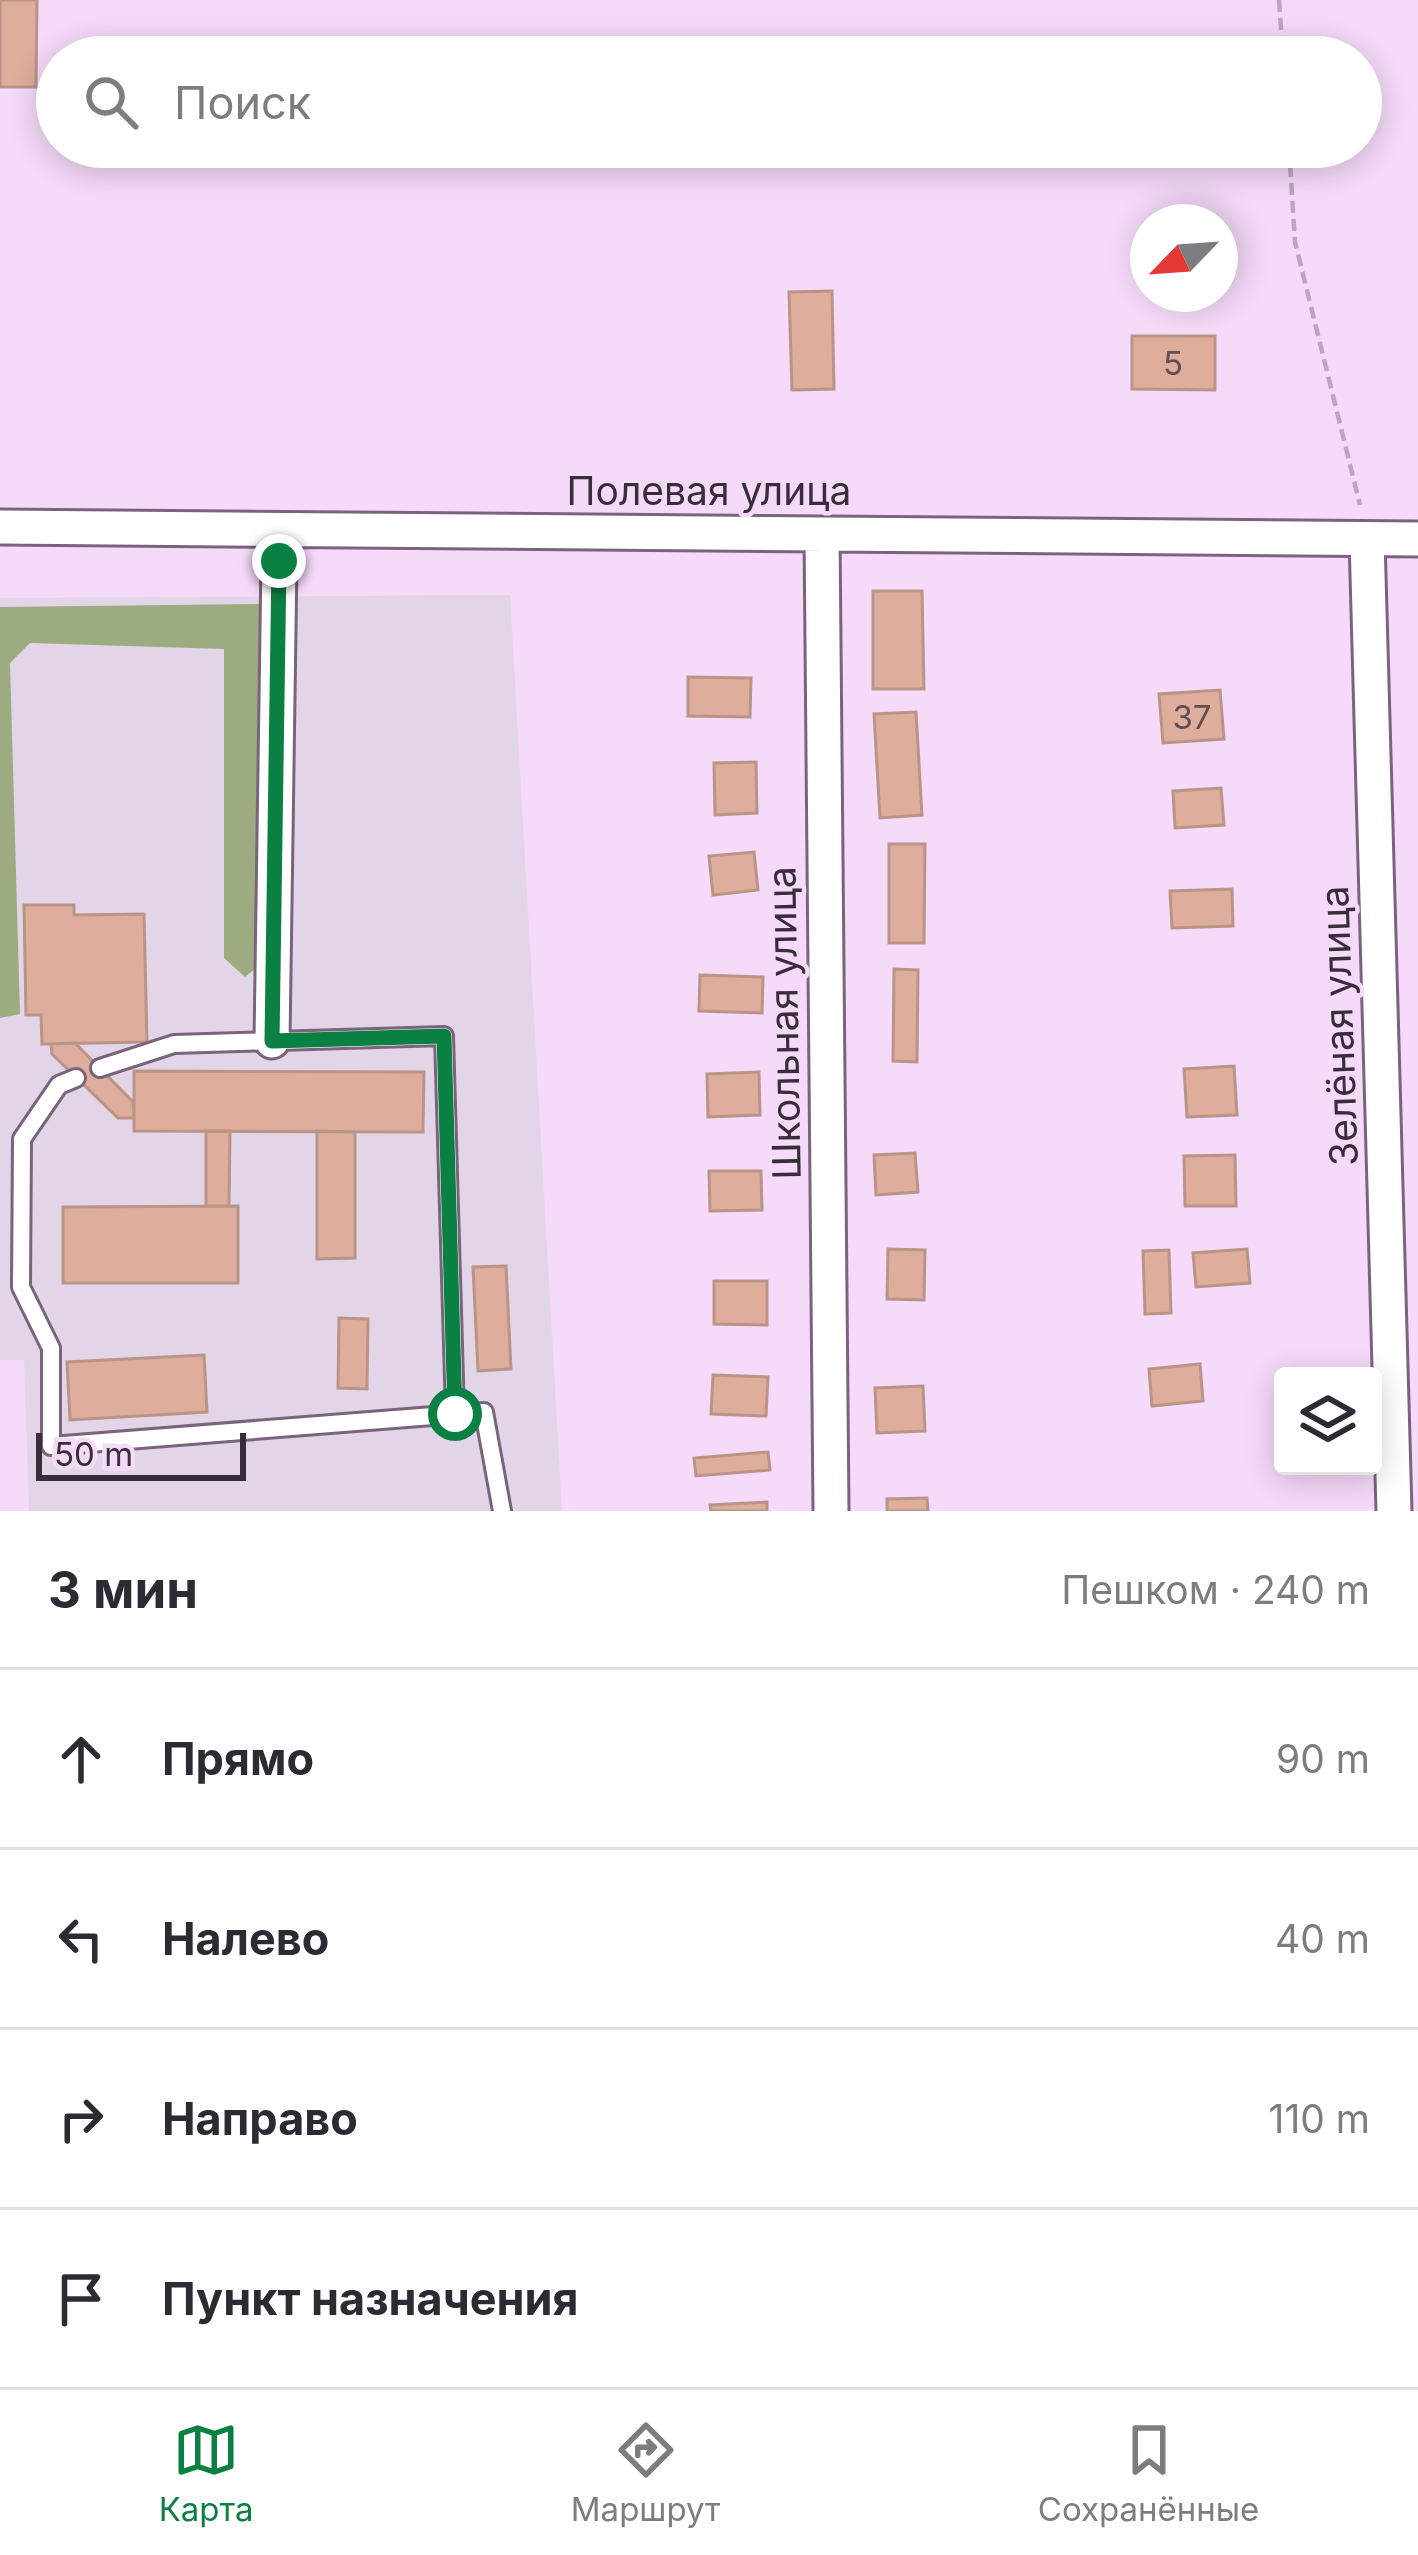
<!DOCTYPE html>
<html lang="ru">
<head>
<meta charset="utf-8">
<style>
	body { margin:0; font-family:Inter,sans-serif; background:#f7f7f7; color:#2b2b33 }
	.controls { position:absolute; right:36px; bottom:36px; display:grid; overflow:hidden; border-radius:12px; box-shadow:0 6px 30px #0003 }
	.controls button { width:108px; height:108px; display:grid; place-items:center; padding:0; border:0; border-bottom:3px solid #e1e1e2; background:#fff; color:#2b2b33; font:60px sans-serif }
	.compass { position:absolute; left:1130px; top:204px; width:108px; height:108px; border-radius:50%; background:#fff; box-shadow:0 6px 30px #0003; rotate:245deg }
	.scale { position:absolute; left:36px; bottom:30px; width:210px; box-sizing:border-box; padding-left:12px; border:6px solid #382e39; border-top:0; font-size:33px; line-height:42px; white-space:nowrap; color:#382e39; -webkit-text-stroke:9px #f5daf9; paint-order:stroke }
	.stop { position:absolute; width:36px; height:36px; margin:-27px; border:9px solid #0b8043; border-radius:50%; background:#fff }
	.stop.end { background:#0b8043; border-color:#fff; box-shadow:0 3px 12px #0008 }
	.list { margin:0; padding:0; list-style:none }
	h2 { display:flex; justify-content:space-between; align-items:center; height:156px; margin:0; padding:0 48px; font-size:51px }
	h2 small { font-size:39px; font-weight:400; color:#7c7c81 }
	.list li { display:grid; grid-template-columns:78px 1fr auto; gap:36px; align-items:center; box-sizing:border-box; height:180px; padding:0 48px; border-top:3px solid #e1e1e2 }
	.list b { display:block; font-size:45px; white-space:nowrap }
	.list em { font-size:39px; font-style:normal; color:#7c7c81 }
	.icon { flex:none; width:66px; height:66px; fill:none; stroke:currentColor; stroke-width:2; stroke-linecap:round; stroke-linejoin:round }
	.map { position:relative; flex:none; width:1418px; height:1511px; overflow:hidden }
	.search { position:absolute; background:#fff; box-shadow:0 6px 30px #0003; left:36px; right:36px; top:36px; height:132px; display:flex; align-items:center; gap:30px; box-sizing:border-box; padding:0 42px; border-radius:66px; color:#7c7c81; font-size:45px }
	.sheet { height:876px; background:#fff }
	nav { display:flex; justify-content:space-around; align-items:center; box-sizing:border-box; height:168px; border-top:3px solid #e1e1e2; background:#fff; font-size:33px; color:#7c7c81 }
	nav a { display:grid; justify-items:center; gap:6px }
	nav .on { color:#0b8043 }
	.map>svg:first-child { display:block }
	.education { fill:#e3d5e8 }
	.forest { fill:#9cab80 }
	.building { fill:#dead9c; stroke:#ba9487; stroke-width:3 }
	.lines { fill:none; stroke-linecap:round; stroke-linejoin:round }
	.lane-casing { stroke:#7a637d; stroke-width:22 }
	.street-casing { stroke:#7a637d; stroke-width:39 }
	.path { stroke:#bca6bf; stroke-width:4.5; stroke-dasharray:12 6; stroke-linecap:butt }
	.lane { stroke:#fff; stroke-width:16 }
	.street { stroke:#fff; stroke-width:33 }
	.route { stroke:#0b8043; stroke-width:15 }
	.labels { text-anchor:middle; stroke-width:9; stroke-linejoin:round; paint-order:stroke }
	.number-label { font-size:33px; fill:#624e52 }
	.street-label { font-size:39px; fill:#382e39; stroke:#f5daf9 }
</style>
</head>
<body>
<div class="map">
<svg width="1418" height="1511" viewBox="0 0 1418 1511">
	<rect width="100%" height="100%" fill="#f5daf9"/>
	<!-- education -->
	<path class="education" d="M 510,595 L 562,1511 L 29,1511 L 24,1360 L 0,1360 L 0,598 Z"/>
	<!-- forest -->
	<path class="forest" d="M 260,604 L 261,964 L 245,977 L 224,958 L 224,649 L 30,643 L 10,663 L 20,1014 L 0,1018 L 0,607 Z"/>
	<!-- building -->
	<path class="building" d="M 0,0 L 37,0 L 36,87 L 0,87 Z
		M 832,291 L 834,389 L 792,390 L 789,292 Z
		M 1132,336 L 1215,336 L 1215,390 L 1132,389 Z
		M 873,591 L 922,591 L 924,689 L 873,689 Z
		M 688,677 L 751,678 L 750,717 L 688,716 Z
		M 1220,690 L 1224,739 L 1163,743 L 1159,694 Z
		M 916,712 L 922,815 L 880,818 L 874,714 Z
		M 756,762 L 757,813 L 715,815 L 714,763 Z
		M 1221,788 L 1224,825 L 1175,828 L 1173,791 Z
		M 889,844 L 925,844 L 924,943 L 889,943 Z
		M 754,852 L 758,890 L 713,895 L 709,856 Z
		M 1232,889 L 1233,926 L 1172,928 L 1170,891 Z
		M 24,905 L 74,905 L 74,915 L 144,914 L 147,1042 L 42,1044 L 41,1015 L 26,1015 Z
		M 894,969 L 918,970 L 917,1062 L 893,1061 Z
		M 700,975 L 763,977 L 762,1013 L 699,1011 Z
		M 75,1043 L 133,1102 L 134,1118 L 118,1118 L 52,1054 L 51,1044 Z
		M 1234,1066 L 1237,1115 L 1187,1117 L 1184,1069 Z
		M 134,1071 L 424,1072 L 423,1132 L 134,1131 Z
		M 759,1072 L 760,1115 L 708,1117 L 707,1074 Z
		M 206,1131 L 230,1131 L 229,1206 L 206,1206 Z
		M 317,1131 L 355,1132 L 355,1258 L 317,1259 Z
		M 915,1153 L 918,1192 L 876,1195 L 874,1155 Z
		M 1235,1155 L 1236,1206 L 1185,1206 L 1184,1156 Z
		M 709,1171 L 761,1171 L 762,1210 L 710,1211 Z
		M 238,1206 L 238,1283 L 63,1283 L 63,1207 Z
		M 888,1249 L 925,1250 L 924,1300 L 887,1299 Z
		M 1247,1249 L 1250,1283 L 1196,1287 L 1193,1253 Z
		M 1169,1250 L 1171,1313 L 1145,1314 L 1143,1251 Z
		M 506,1266 L 511,1369 L 478,1371 L 473,1267 Z
		M 714,1281 L 767,1281 L 767,1325 L 714,1324 Z
		M 339,1318 L 368,1319 L 367,1389 L 338,1388 Z
		M 204,1355 L 207,1412 L 70,1420 L 67,1362 Z
		M 1200,1364 L 1203,1401 L 1152,1406 L 1149,1369 Z
		M 713,1375 L 768,1377 L 766,1416 L 711,1414 Z
		M 923,1386 L 925,1431 L 877,1433 L 875,1388 Z
		M 768,1452 L 770,1470 L 696,1476 L 694,1458 Z
		M 927,1498 L 928,1511 L 887,1511 L 887,1499 Z
		M 767,1502 L 767,1511 L 711,1511 L 710,1505 Z"/>
	<g class="lines">
		<defs>
			<path id="lane" d="M 100,1068 L 174,1044 L 444,1036 L 455,1414
				M 76,1078 L 59,1085 L 22,1139 L 21,1287 L 51,1348 L 51,1446 L 484,1412 L 502,1511"/>
			<path id="street" d="M 0,527 L 1418,539
				M 822,534 L 831,1511
				M 1367,539 L 1394,1511
				M 272,1041 L 279,561"/>
		</defs>
		<!-- lane casing -->
		<use href="#lane" class="lane-casing"/>
		<!-- street casing -->
		<use href="#street" class="street-casing"/>
		<!-- path -->
		<path class="path" d="M 1279,0 L 1283,57
			M 1289,147 L 1295,242 L 1360,505"/>
		<!-- lane -->
		<use href="#lane" class="lane"/>
		<!-- street -->
		<use href="#street" class="street"/>
	</g>
	<g class="lines">
		<!-- route -->
		<path class="route" d="M 279,561 L 272,1041 L 444,1036 L 455,1414"/>
	</g>
	<g class="labels">
		<!-- number labels -->
		<g class="number-label">
			<text x="1173" y="375">5</text>
			<text x="1192" y="729">37</text>
		</g>
		<!-- street labels -->
		<g class="street-label">
			<text x="709" y="505">Полевая улица</text>
			<text transform="translate(784 1023) rotate(-91)" y="14">Школьная улица</text>
			<text transform="translate(1339 1026) rotate(-92)" y="14">Зелёная улица</text>
		</g>
	</g>
</svg>
<div class="controls">
<button><svg class="icon" aria-label="layers" viewBox="0 0 24 24"><path d="M12 4l9 5-9 5-9-5zM3 14l9 5 9-5"/></svg></button>
</div>
<svg class="compass" viewBox="-18 -18 36 36"><path d="M0-13l5 13h-10z" fill="#e53935"/><path d="M0 13l5-13h-10z" fill="#7c7c81"/></svg>
<div class="scale">50 m</div>
<div class="stop" style="left:455px;top:1414px"></div>
<div class="stop end" style="left:279px;top:561px"></div>
<div class="search"><svg class="icon" aria-label="search" viewBox="0 0 24 24"><circle cx="10" cy="10" r="6"/><path d="M15 15l6 6"/></svg>Поиск</div>
</div>
<section class="sheet">
<h2>3 мин<small>Пешком · 240 m</small></h2>
<ul class="list">
<li><svg class="icon" aria-label="ahead" viewBox="0 0 24 24"><path d="M12 20V5M6 11l6-6 6 6"/></svg><div><b>Прямо</b></div><em>90 m</em></li>
<li><svg class="icon" aria-label="left" viewBox="0 0 24 24"><path d="M17 20v-9H6M10 6l-5 5 5 5"/></svg><div><b>Налево</b></div><em>40 m</em></li>
<li><svg class="icon" aria-label="right" viewBox="0 0 24 24"><path d="M7 20v-9h11M14 6l5 5-5 5"/></svg><div><b>Направо</b></div><em>110 m</em></li>
<li><svg class="icon" aria-label="arrive" viewBox="0 0 24 24"><path d="M6 21V4h12l-3 4 3 4H6"/></svg><div><b>Пункт назначения</b></div></li>
</ul>
</section>
<nav>
<a class="on"><svg class="icon" aria-label="map" viewBox="0 0 24 24"><path d="M3 6l6-2 6 2 6-2v14l-6 2-6-2-6 2zM9 4v14M15 6v14"/></svg>Карта</a>
<a><svg class="icon" aria-label="directions" viewBox="0 0 24 24"><path d="M12 3l9 9-9 9-9-9zM9 14v-3h6M13 9l2 2-2 2"/></svg>Маршрут</a>
<a><svg class="icon" aria-label="saved" viewBox="0 0 24 24"><path d="M7 4h10v16l-5-4-5 4z"/></svg>Сохранённые</a>
</nav>
</body>
</html>
